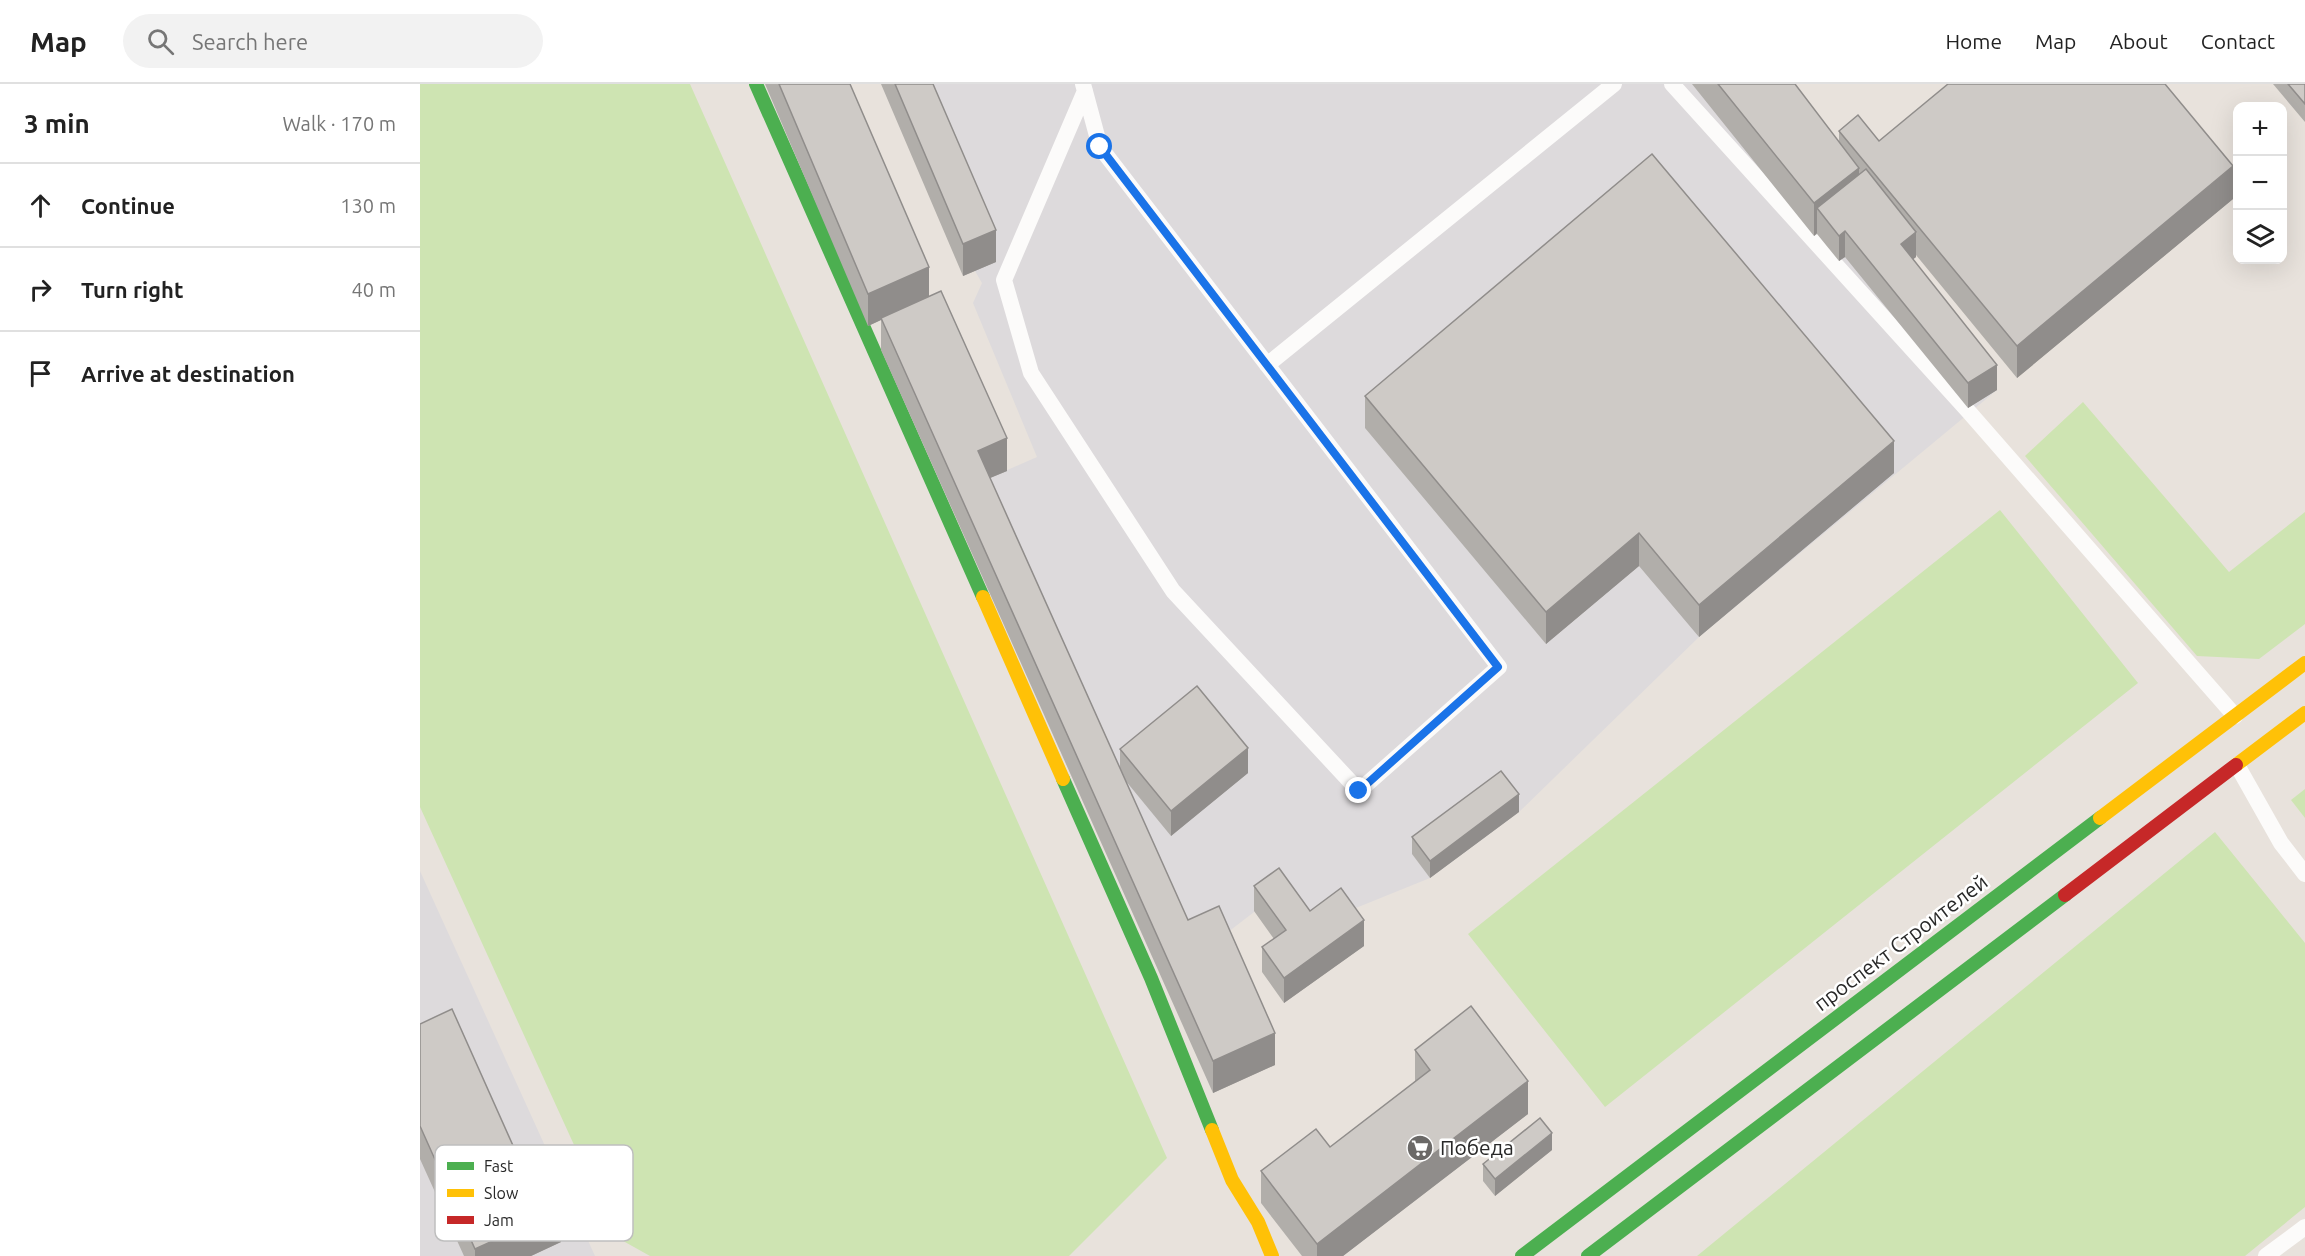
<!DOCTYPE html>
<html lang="en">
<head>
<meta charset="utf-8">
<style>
	body { margin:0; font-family:Ubuntu,sans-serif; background:#f2f2f2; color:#222 }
	.controls { position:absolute; right:18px; top:18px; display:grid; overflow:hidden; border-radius:12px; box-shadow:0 6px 24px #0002 }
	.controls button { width:54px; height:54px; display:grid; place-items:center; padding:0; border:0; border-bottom:2px solid #e0e0e0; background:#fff; color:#222; font:30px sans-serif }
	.stop { position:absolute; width:18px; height:18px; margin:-14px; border:4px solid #1a73e8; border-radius:50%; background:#fff }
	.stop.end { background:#1a73e8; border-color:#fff; box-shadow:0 2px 6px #0008 }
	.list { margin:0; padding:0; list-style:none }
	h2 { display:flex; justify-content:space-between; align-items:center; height:78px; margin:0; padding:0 24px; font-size:26px }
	h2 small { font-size:20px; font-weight:400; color:#767676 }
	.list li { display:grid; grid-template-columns:39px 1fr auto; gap:18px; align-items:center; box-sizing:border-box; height:84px; padding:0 24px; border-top:2px solid #e0e0e0 }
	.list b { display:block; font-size:22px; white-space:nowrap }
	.list em { font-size:20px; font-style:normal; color:#767676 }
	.icon { flex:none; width:33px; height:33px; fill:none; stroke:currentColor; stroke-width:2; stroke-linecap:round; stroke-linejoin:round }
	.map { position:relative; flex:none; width:1885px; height:1172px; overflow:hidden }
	header { display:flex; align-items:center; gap:36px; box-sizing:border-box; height:84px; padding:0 30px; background:#fff; border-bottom:2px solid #e0e0e0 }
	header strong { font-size:28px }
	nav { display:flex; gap:33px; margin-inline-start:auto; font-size:21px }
	.search { width:420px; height:54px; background:#f2f2f2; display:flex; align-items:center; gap:15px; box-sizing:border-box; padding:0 21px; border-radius:33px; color:#767676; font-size:22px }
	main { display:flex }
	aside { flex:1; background:#fff }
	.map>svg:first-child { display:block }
	.industrial { fill:#dddadc }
	.green { fill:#cee4b2 }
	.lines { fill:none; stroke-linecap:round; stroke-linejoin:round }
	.lane { stroke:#fcfbfa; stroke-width:16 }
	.fast { stroke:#4caf50; stroke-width:14 }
	.slow { stroke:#ffc107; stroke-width:14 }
	.jam { stroke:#c62828; stroke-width:14 }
	.wall { fill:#b1aeaa }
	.shaded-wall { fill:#908d8b }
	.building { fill:#cecac6; stroke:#908d8b; stroke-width:1.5 }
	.route { stroke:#1a73e8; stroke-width:8 }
	.labels { text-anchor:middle; stroke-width:5; stroke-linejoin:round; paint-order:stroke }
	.street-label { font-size:21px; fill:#282828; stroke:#fff }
	.poi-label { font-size:21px; fill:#282828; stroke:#fff; text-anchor:start }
	.key { fill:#fff; stroke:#bebebe; stroke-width:1.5 }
	.key-label { font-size:16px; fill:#282828 }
</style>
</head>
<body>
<header>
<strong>Map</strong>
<div class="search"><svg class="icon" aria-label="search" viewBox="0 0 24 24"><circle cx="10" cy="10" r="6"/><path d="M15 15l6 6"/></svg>Search here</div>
<nav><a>Home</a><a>Map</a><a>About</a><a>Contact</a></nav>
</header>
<main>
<aside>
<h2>3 min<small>Walk · 170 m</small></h2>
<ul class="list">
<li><svg class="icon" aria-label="ahead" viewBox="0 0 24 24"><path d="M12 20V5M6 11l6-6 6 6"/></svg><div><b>Continue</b></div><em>130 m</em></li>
<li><svg class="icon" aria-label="right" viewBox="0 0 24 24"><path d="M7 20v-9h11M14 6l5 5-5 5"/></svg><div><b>Turn right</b></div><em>40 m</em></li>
<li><svg class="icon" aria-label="arrive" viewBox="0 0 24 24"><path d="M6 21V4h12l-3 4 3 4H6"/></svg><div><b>Arrive at destination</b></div></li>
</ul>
</aside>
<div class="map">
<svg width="1885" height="1172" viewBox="0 0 1885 1172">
	<rect width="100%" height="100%" fill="#e8e2dc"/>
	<!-- industrial -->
	<path class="industrial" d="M 499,0 L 1356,0 L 1496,173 L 1481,185 L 1577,306 L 1279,553 L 1099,728 L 1010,794 L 921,830 L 890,852 L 859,809 L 799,855 L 768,869 L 558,399 L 617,373 L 553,219 L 562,199 L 555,187 Z
		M 0,787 L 175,1172 L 0,1172 Z"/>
	<!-- green -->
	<path class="green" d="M 0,0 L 270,0 L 747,1074 L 649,1172 L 230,1172 L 196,1153 L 0,723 Z
		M 1663,318 L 1809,488 L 1885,428 L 1885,540 L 1839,575 L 1777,572 L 1605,372 Z
		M 1580,426 L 1718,599 L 1185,1023 L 1048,850 Z
		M 1885,705 L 1885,734 L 1871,716 Z
		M 1795,748 L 1885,859 L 1885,1123 L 1825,1172 L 1277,1172 Z"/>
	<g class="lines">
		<!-- lane -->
		<path class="lane" d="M 663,0 L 680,63 L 1079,583 L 939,707 L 753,507 L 611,289 L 584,196 L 665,7
			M 1252,0 L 1549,328 L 1815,632
			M 847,281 L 1194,0
			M 1817,681 L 1861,759 L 1885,790
			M 1846,1172 L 1885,1143"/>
		<!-- fast -->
		<path class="fast" d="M 336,0 L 563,513
			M 643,695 L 731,894 L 792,1046
			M 1102,1172 L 1680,734
			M 1168,1172 L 1645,811"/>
		<!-- slow -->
		<path class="slow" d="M 563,513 L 643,695
			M 1816,681 L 1885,629
			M 1680,734 L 1885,579
			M 792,1046 L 812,1096 L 838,1138 L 852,1172"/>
		<!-- jam -->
		<path class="jam" d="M 1645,811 L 1816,681"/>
	</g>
	<!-- wall -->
	<path class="wall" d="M 345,0 L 430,0 L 509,213 L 587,387 L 570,394 L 700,685 L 700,665 L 828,689 L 751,752 L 705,696 L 768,836 L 855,981 L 793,1009 L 461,266 L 461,236 L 448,242 Z
		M 461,0 L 513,0 L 576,178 L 543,192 Z
		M 1272,0 L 1375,0 L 1419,58 L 1419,47 L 1459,57 L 1813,115 L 1597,294 L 1496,171 L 1496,173 L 1493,175 L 1577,306 L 1548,324 L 1425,173 L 1419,177 L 1397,150 L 1394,152 Z
		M 1853,0 L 1885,0 L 1885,38 Z
		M 945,312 L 1474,389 L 1279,553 L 1219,482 L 1126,560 L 945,344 Z
		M 1099,728 L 1010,794 L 992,770 L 992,753 Z
		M 834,802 L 890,827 L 944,862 L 864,919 L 842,888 L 842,863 L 854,855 L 834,827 Z
		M 0,940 L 99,1075 L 141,1158 L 111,1172 L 44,1172 L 0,1075 Z
		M 995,966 L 1108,1030 L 923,1172 L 882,1172 L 841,1119 L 841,1087 L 910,1063 L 995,998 Z
		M 1132,1066 L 1075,1112 L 1063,1097 L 1063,1080 Z"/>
	<!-- shaded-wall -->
	<path class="shaded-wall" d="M 1813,82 L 1813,115 L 1597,294 L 1597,262 Z
		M 1439,84 L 1439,116 L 1397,124 L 1397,149 L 1394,152 L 1394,119 Z
		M 576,146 L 576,178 L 543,192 L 543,160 Z
		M 1425,147 L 1425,173 L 1419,177 L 1419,152 Z
		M 1496,148 L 1496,173 L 1481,185 L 1481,160 Z
		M 509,183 L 509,216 L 461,234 L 461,236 L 448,242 L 448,210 Z
		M 1577,281 L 1577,306 L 1548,324 L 1548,299 Z
		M 587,354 L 587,387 L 558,399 L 558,367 Z
		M 1474,357 L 1474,389 L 1279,553 L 1279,521 Z
		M 1219,449 L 1219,482 L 1126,560 L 1126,528 Z
		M 828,664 L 828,689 L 751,752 L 751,727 Z
		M 1099,710 L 1099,728 L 1010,794 L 1010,777 Z
		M 944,836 L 944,862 L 864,919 L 864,894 Z
		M 855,949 L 855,981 L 793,1009 L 793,977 Z
		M 1108,997 L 1108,1030 L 923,1172 L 897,1172 L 897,1160 Z
		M 1132,1049 L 1132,1066 L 1075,1112 L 1075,1095 Z
		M 141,1126 L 141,1158 L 111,1172 L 55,1172 L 55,1165 Z"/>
	<!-- building -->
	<path class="building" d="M 359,0 L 430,0 L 509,183 L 448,210 Z
		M 475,0 L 513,0 L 576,146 L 543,160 Z
		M 1298,0 L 1375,0 L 1439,84 L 1394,119 Z
		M 1528,0 L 1745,0 L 1813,82 L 1597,262 L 1419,47 L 1438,31 L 1459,57 Z
		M 1868,0 L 1885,0 L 1885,20 Z
		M 1232,70 L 1474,357 L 1279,521 L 1219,449 L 1126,528 L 945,312 Z
		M 1446,85 L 1496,148 L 1481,160 L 1577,281 L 1548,299 L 1425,147 L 1419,152 L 1397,124 Z
		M 521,207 L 587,354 L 558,367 L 768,836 L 799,822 L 855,949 L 793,977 L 461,234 Z
		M 777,602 L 828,664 L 751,727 L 700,665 Z
		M 1081,687 L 1099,710 L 1010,777 L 992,753 Z
		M 859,784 L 890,827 L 921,804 L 944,836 L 864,894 L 842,863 L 866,846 L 834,802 Z
		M 1051,922 L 1108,997 L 897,1160 L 841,1087 L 896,1045 L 910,1063 L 1010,986 L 995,966 Z
		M 32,925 L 99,1075 L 116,1068 L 141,1126 L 55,1165 L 0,1042 L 0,940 Z
		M 1120,1034 L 1132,1049 L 1075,1095 L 1063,1080 Z"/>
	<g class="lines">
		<!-- route -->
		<path class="route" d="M 680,63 L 1078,583 L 939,707"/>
	</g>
	<!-- icons -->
	<defs>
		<symbol id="supermarket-disc" viewBox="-11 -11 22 22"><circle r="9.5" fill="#6b6967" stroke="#fff"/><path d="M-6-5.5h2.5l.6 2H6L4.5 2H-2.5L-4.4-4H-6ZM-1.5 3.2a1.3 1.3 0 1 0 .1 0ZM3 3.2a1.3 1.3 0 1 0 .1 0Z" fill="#fff"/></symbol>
	</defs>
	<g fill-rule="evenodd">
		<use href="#supermarket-disc" x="985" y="1049" width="30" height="30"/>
	</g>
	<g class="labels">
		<!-- street labels -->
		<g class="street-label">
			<text transform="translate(1481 859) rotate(-37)" y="7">проспект Строителей</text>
		</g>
		<!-- poi labels -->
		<g class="poi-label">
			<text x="1020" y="1071">Победа</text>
		</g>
	</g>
	<!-- legend -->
	<rect x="15" y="1061" width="198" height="96" rx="9" class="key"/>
	<rect x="27" y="1078" width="27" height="8" fill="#4caf50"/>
	<rect x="27" y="1105" width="27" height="8" fill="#ffc107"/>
	<rect x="27" y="1132" width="27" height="8" fill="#c62828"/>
	<g class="key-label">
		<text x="64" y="1088">Fast</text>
		<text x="64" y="1115">Slow</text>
		<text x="64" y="1142">Jam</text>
	</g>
</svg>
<div class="controls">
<button>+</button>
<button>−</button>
<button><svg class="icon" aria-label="layers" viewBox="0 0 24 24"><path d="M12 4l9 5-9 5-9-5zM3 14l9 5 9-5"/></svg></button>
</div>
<div class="stop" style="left:680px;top:63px"></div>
<div class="stop end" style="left:939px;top:707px"></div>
</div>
</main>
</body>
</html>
